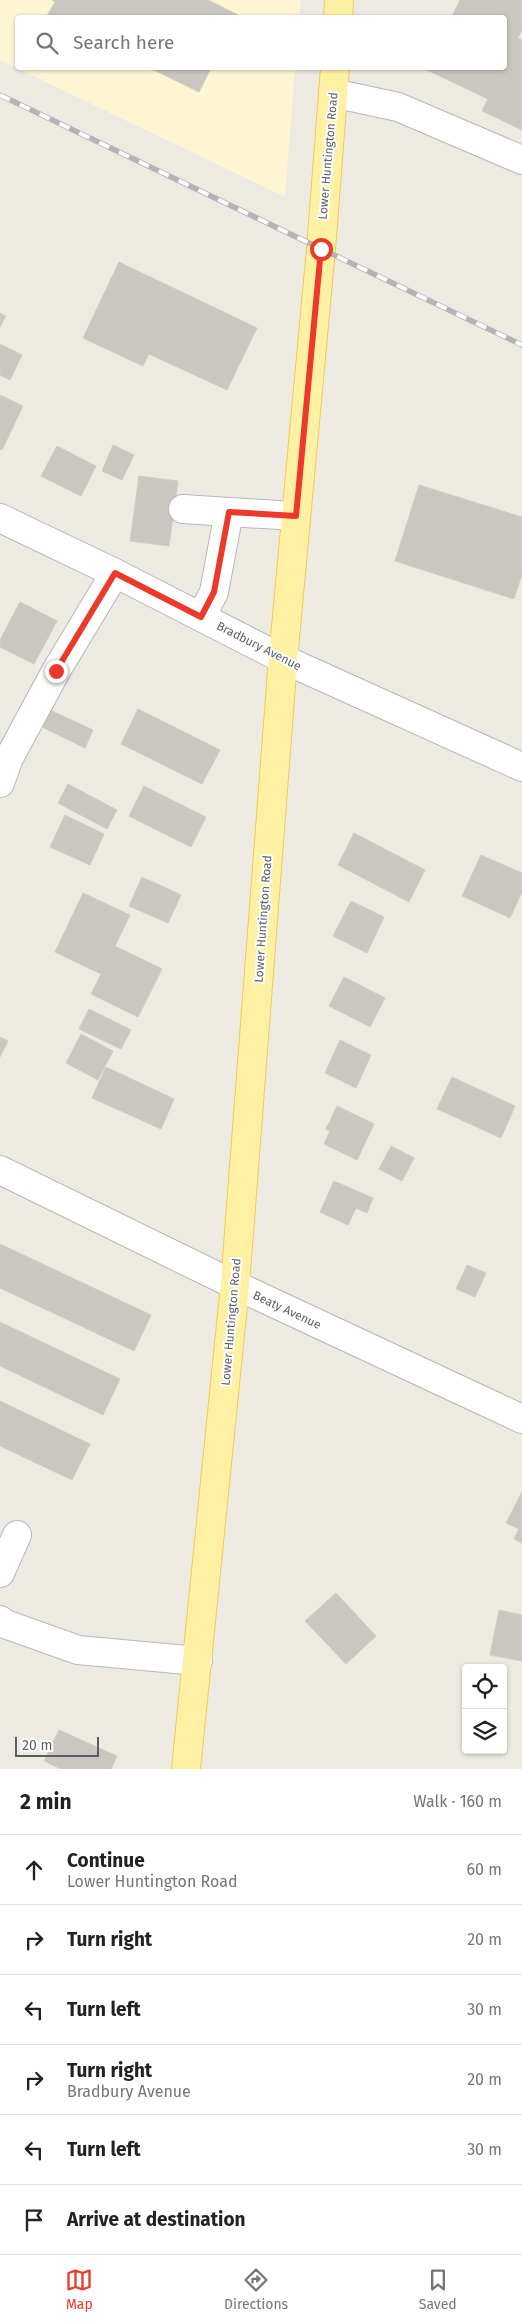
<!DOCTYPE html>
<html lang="en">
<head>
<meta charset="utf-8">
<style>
	body { margin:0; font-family:"Fira Sans",sans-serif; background:#f2f2f2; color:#222 }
	.controls { position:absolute; right:15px; bottom:15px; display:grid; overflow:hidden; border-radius:5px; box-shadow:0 1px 4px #0004 }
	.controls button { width:45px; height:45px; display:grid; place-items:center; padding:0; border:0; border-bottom:1px solid #e0e0e0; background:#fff; color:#222; font:25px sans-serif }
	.scale { position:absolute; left:15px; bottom:12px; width:84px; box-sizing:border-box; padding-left:5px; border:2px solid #5a5e63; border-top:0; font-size:14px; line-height:18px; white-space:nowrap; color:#5a5e63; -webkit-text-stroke:4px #fff; paint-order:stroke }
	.stop { position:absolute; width:15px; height:15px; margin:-11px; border:4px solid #ec3929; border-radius:50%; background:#fff }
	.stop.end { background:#ec3929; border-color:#fff; box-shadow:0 1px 5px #0008 }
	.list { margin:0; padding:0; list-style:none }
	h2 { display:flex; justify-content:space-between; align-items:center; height:65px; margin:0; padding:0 20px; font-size:21px }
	h2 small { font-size:16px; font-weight:400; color:#767676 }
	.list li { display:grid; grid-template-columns:32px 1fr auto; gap:15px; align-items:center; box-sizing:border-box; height:70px; padding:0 20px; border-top:1px solid #e0e0e0 }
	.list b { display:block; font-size:19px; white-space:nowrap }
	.list p { margin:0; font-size:16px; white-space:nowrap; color:#767676 }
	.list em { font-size:16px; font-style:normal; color:#767676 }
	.icon { flex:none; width:28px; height:28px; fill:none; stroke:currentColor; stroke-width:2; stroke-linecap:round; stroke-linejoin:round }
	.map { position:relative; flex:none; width:522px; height:1769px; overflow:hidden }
	.search { position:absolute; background:#fff; box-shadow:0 1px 4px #0004; left:15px; right:15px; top:15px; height:55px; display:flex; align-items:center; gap:12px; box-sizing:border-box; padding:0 18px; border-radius:5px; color:#767676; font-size:19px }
	.sheet { height:485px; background:#fff }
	nav { display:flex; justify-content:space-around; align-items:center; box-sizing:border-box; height:70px; border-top:1px solid #e0e0e0; background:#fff; font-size:14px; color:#767676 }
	nav a { display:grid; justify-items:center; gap:2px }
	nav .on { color:#ec3929 }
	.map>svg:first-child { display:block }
	.commercial { fill:#fef5d5 }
	.building { fill:#cac7c1; stroke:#d2ccc0 }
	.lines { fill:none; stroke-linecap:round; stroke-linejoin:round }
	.minor-casing { stroke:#b4b8bc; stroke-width:30 }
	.major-casing { stroke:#f4c854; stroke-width:30 }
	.minor { stroke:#fff; stroke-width:28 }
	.major { stroke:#fff1a4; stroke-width:28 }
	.rail-casing { stroke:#b3b4b4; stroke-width:5.5 }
	.rail { stroke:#fff; stroke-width:4; stroke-dasharray:11; stroke-linecap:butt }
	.route { stroke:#ec3929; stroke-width:6 }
	.labels { text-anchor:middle; stroke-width:4; stroke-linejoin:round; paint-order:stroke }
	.street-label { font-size:12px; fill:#5a5e63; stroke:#fff }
</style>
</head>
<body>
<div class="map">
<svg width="522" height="1769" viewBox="0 0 522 1769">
	<rect width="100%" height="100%" fill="#edebe1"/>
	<!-- commercial -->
	<path class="commercial" d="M 0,0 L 301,0 L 299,17 L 18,18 L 18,68 L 295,68 L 285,197 L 0,60 Z"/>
	<!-- building -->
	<path class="building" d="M 52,0 L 208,0 L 238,15 L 236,18 L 50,18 L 47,16 L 55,2 Z
		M 460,0 L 522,0 L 522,30 L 518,38 L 522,40 L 522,130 L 482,111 L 488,99 L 423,68 L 504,68 L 504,18 L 451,18 Z
		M 150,68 L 211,68 L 199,92 Z
		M 119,262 L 257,328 L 227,390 L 149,354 L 143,366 L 83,338 Z
		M 0,313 L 6,316 L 0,327 Z
		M 0,344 L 22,355 L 10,380 L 0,375 Z
		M 0,395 L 23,406 L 2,450 L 0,449 Z
		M 113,445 L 134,455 L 122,480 L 102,471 Z
		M 57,446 L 96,466 L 81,496 L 41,476 Z
		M 139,476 L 178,481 L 169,546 L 130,541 Z
		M 419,485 L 522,517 L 522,574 L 514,599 L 395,561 Z
		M 20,602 L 57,621 L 34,664 L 0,647 L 0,640 Z
		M 138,709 L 220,750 L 202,784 L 121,744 Z
		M 50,710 L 93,730 L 85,748 L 42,727 Z
		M 68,784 L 117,810 L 107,829 L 58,803 Z
		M 144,786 L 206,817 L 191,847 L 129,816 Z
		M 65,815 L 104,834 L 90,865 L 50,847 Z
		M 354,833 L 425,870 L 409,902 L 338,865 Z
		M 481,855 L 522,873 L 522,892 L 510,918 L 462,896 Z
		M 142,877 L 181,895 L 168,923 L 129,906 Z
		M 83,893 L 130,915 L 115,946 L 162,969 L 138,1017 L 91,994 L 101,974 L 55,952 Z
		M 351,901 L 384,917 L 367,953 L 333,936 Z
		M 344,977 L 385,998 L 370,1027 L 329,1006 Z
		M 89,1009 L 131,1030 L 121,1049 L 79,1029 Z
		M 81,1034 L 113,1051 L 98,1080 L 66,1063 Z
		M 0,1037 L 8,1041 L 0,1057 Z
		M 340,1040 L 371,1055 L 356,1088 L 325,1073 Z
		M 106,1067 L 174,1099 L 161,1129 L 92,1098 Z
		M 452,1077 L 515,1106 L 501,1138 L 437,1109 Z
		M 337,1106 L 374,1124 L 357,1160 L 324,1144 L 330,1131 L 326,1129 Z
		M 391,1146 L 414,1158 L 402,1181 L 379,1169 Z
		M 334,1181 L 373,1198 L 367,1213 L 356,1208 L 348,1225 L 320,1212 Z
		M 0,1244 L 151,1315 L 134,1351 L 0,1288 Z
		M 467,1265 L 486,1273 L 475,1297 L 456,1289 Z
		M 0,1322 L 120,1379 L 103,1415 L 0,1366 Z
		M 0,1401 L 90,1444 L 72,1480 L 0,1446 Z
		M 522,1492 L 522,1543 L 514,1539 L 519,1529 L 506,1523 Z
		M 336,1593 L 376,1636 L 346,1664 L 305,1621 Z
		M 499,1610 L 522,1615 L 522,1661 L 490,1655 Z
		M 59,1730 L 117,1756 L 111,1769 L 61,1769 L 44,1761 Z"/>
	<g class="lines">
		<defs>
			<path id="minor" d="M 333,93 L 398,107 L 522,160
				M 183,509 L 229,512
				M 0,518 L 115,573 L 283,659 L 522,767
				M 201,617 L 214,592 L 229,512 L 296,516
				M 0,783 L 9,758 L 56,671 L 115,573
				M 0,1170 L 235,1285 L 522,1419
				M 0,1573 L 17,1535
				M 0,1620 L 5,1624 L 78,1650 L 198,1661"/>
			<path id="major" d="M 338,18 L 339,0
				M 186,1769 L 235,1285 L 283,659 L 321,249 L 335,68"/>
		</defs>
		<!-- minor casing -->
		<use href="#minor" class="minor-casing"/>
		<!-- major casing -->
		<use href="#major" class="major-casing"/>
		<!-- minor -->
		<use href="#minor" class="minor"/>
		<!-- major -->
		<use href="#major" class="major"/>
		<defs>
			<path id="rail" d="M 0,95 L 522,345"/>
		</defs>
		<!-- rail casing -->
		<use href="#rail" class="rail-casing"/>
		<!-- rail -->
		<use href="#rail" class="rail"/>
	</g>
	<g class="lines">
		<!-- route -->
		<path class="route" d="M 56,671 L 115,573 L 201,617 L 214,592 L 229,512 L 296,516 L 321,249"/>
	</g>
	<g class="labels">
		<!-- street labels -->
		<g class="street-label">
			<text transform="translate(328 156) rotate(-85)" y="4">Lower Huntington Road</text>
			<text transform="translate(259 646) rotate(27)" y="4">Bradbury Avenue</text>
			<text transform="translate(263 919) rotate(-86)" y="4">Lower Huntington Road</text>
			<text transform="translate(287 1310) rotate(25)" y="4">Beaty Avenue</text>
			<text transform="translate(231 1322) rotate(-85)" y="4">Lower Huntington Road</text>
		</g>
	</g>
</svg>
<div class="controls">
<button><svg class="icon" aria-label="locate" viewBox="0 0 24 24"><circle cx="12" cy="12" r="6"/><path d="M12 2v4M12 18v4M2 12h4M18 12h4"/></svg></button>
<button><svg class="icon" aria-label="layers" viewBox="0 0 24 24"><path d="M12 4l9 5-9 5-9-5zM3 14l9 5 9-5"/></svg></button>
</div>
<div class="scale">20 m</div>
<div class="stop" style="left:321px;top:249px"></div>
<div class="stop end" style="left:56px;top:671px"></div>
<div class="search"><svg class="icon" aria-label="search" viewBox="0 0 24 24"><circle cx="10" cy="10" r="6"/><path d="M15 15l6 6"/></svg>Search here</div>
</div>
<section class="sheet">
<h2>2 min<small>Walk · 160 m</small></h2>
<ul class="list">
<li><svg class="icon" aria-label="ahead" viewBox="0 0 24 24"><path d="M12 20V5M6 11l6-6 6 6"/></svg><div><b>Continue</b><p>Lower Huntington Road</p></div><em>60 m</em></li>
<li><svg class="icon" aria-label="right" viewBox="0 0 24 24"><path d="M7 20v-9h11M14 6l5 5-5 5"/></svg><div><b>Turn right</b></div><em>20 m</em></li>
<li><svg class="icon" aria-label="left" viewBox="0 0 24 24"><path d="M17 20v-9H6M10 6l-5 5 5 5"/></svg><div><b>Turn left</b></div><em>30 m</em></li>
<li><svg class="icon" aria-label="right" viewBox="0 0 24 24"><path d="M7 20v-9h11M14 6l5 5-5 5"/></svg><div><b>Turn right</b><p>Bradbury Avenue</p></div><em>20 m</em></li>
<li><svg class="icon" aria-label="left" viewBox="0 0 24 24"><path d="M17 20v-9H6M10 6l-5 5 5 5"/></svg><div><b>Turn left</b></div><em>30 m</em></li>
<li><svg class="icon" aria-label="arrive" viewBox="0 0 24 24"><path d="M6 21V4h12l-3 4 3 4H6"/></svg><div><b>Arrive at destination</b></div></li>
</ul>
</section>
<nav>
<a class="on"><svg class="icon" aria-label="map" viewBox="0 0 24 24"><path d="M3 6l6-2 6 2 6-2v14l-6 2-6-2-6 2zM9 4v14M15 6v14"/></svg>Map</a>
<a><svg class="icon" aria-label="directions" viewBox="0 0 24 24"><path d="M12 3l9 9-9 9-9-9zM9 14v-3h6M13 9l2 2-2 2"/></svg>Directions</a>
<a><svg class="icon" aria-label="saved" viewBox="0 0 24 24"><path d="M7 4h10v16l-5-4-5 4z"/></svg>Saved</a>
</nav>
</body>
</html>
